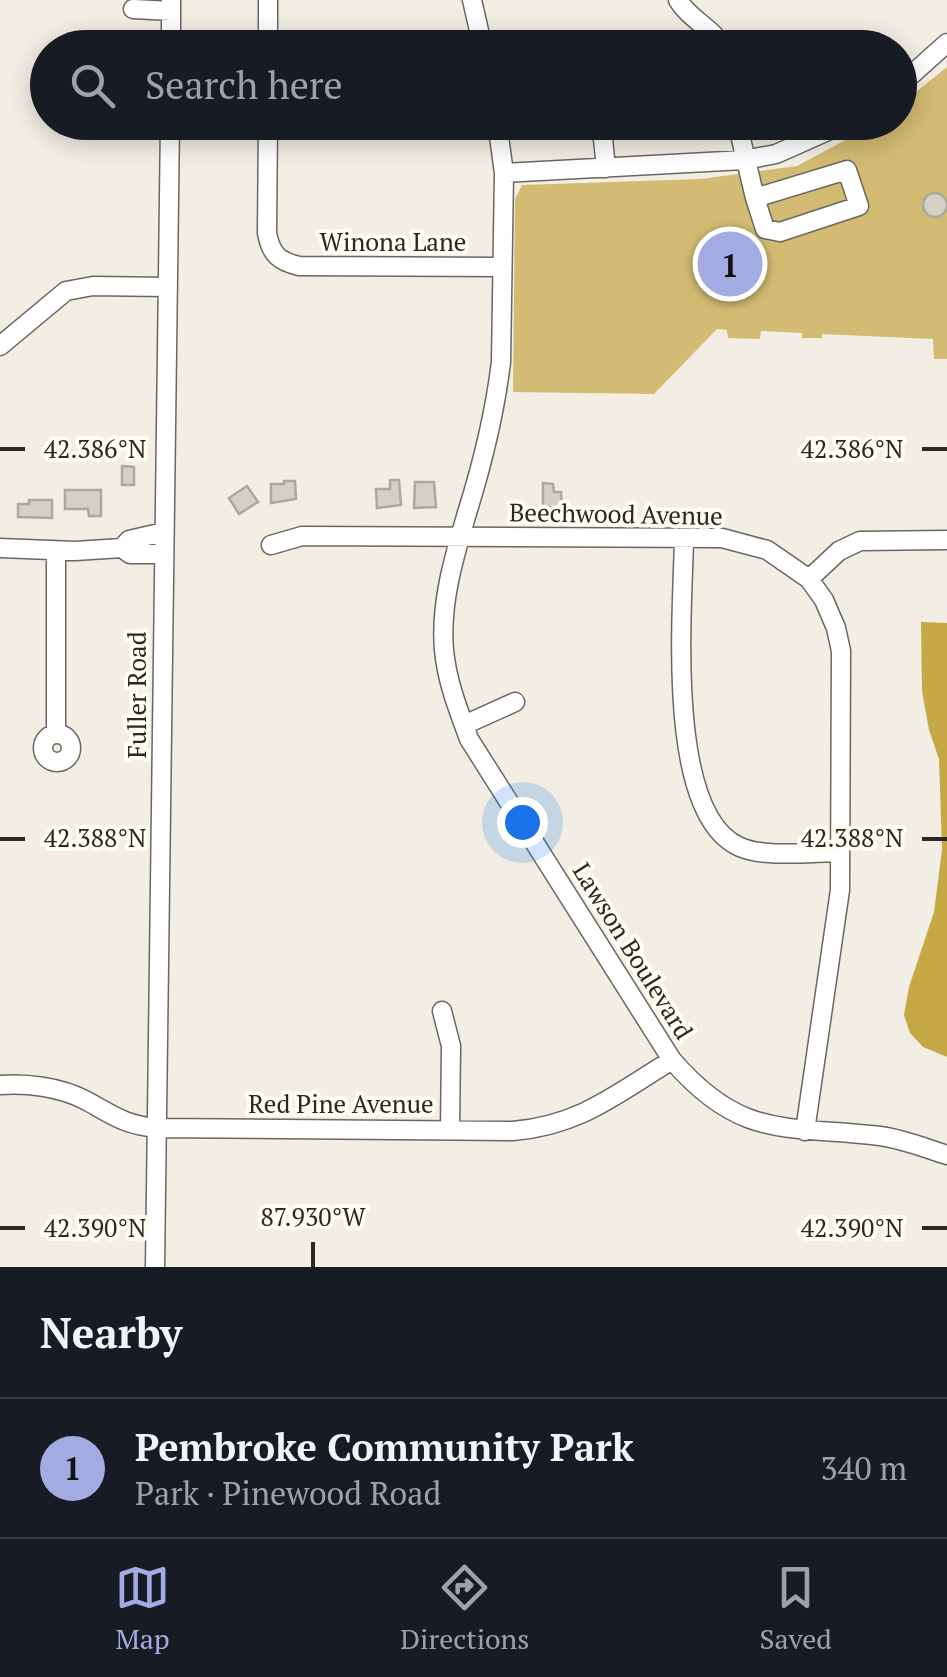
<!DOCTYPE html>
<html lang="en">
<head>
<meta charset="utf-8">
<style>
	body { margin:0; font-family:"PT Serif",serif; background:#20242c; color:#f1f3f6 }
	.you { position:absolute; left:522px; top:822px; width:35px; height:35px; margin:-25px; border:8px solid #fff; border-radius:50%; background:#1a73e8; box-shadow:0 0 0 15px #1a73e833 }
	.badge { display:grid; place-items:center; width:65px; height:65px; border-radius:50%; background:#a3ace2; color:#111; font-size:32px; font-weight:700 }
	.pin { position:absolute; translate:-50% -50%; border:5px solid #fff; box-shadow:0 2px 10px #0006 }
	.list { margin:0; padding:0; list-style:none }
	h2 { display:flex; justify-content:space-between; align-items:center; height:130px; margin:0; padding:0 40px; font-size:42px }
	h2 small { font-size:32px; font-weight:400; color:#9ea1a6 }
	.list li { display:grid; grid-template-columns:65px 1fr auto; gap:30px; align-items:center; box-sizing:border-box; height:140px; padding:0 40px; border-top:2px solid #363941 }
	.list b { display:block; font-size:38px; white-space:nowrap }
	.list p { margin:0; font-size:32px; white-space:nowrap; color:#9ea1a6 }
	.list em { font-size:32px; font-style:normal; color:#9ea1a6 }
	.icon { flex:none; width:55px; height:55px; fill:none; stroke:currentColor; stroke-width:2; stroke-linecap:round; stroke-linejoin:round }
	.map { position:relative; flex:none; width:947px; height:1267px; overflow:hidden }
	.search { position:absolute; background:#171b24; box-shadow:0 5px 25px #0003; left:30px; right:30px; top:30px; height:110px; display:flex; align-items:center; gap:25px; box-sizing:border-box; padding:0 35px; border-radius:55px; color:#9ea1a6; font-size:38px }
	.sheet { height:270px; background:#171b24 }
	nav { display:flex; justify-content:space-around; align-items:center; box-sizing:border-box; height:140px; border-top:2px solid #363941; background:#171b24; font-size:28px; color:#9ea1a6 }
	nav a { display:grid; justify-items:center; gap:5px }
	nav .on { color:#a3ace2 }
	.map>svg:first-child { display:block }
	.green { fill:#d3bb73 }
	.forest { fill:#c7a846 }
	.building { fill:#d3d0c6; stroke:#aba89e; stroke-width:2.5 }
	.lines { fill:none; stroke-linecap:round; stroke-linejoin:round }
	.minor-casing { stroke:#6a675e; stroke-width:21 }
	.minor { stroke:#fff; stroke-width:18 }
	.ticks { fill:none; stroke:#292824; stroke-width:4 }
	.labels { text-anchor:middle; stroke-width:8; stroke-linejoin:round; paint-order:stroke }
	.street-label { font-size:25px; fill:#292824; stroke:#fffcf1 }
	.ticks-label { font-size:25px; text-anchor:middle; fill:#292824; stroke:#fffcf1; stroke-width:8; stroke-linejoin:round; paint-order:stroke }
</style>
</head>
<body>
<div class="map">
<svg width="947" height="1267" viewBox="0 0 947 1267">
	<rect width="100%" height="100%" fill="#f2eee4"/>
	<!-- green -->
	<path class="green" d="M 947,67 L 947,359 L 934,359 L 933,339 L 822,334 L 822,338 L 802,338 L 802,333 L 761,331 L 760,339 L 728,338 L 727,330 L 717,329 L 654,394 L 513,392 L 515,199 L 522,185 L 700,179 L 797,166 L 877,123 L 900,122 L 900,105 Z"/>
	<!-- forest -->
	<path class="forest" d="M 921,622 L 947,623 L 947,1057 L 923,1047 L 910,1033 L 904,1015 L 909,987 L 934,912 L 942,850 L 939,759 L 929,730 L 922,691 Z"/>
	<!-- building -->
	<path class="building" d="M923 205a12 12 0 1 1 24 0a12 12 0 1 1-24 0Z
		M 122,466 L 134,467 L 134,485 L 122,485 Z
		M 390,480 L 399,480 L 401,505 L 377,508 L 376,489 L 390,489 Z
		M 284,481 L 295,481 L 296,499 L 271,503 L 271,484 L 284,484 Z
		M 415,482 L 434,482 L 436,507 L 414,508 Z
		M 543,483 L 553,484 L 554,492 L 561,492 L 562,509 L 543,506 Z
		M 247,486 L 258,502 L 239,514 L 229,498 Z
		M 65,490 L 101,490 L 101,516 L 89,516 L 88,509 L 65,509 Z
		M 29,500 L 52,500 L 52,518 L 18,517 L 18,504 L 29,504 Z"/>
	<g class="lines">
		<defs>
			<path id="minor" d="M 268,0 L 268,48
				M 472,0 L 483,48
				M 678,0 C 690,20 713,28 724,48
				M 133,9 L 171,11
				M 171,48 L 171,0
				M 900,85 L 947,43
				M 268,122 L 267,233 C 271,254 278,261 299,266 L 502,267
				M 497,122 L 504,173 L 501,362 C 495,412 482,465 467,513 C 454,557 440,603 444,650 C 447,682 458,709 469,739 L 672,1060 C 741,1140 786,1125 880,1136 C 903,1139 925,1148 947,1155
				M 596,122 L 603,139 L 606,168
				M 737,122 L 755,198 L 847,170 L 859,206 L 780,232 L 765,229 L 755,198
				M 504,173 L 744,160 L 776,154 L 848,122
				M 0,346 L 66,291 L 93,286 L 167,287
				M 684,538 C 683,608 664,814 740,847 C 764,858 813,852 840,852
				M 271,545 L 302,536 L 722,538 L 767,550 L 809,579 L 824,600 L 836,628 L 841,651 L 840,890 L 805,1131
				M 0,548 L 75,551 L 122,548 L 130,554 L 164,554
				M 122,548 L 129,540 L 164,532
				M 809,579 L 839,551 L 860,541 L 947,540
				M 464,725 L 515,702
				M 56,734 L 56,551
				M43 748a14 14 0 1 1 28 0a14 14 0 1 1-28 0Z
				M 442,1011 L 451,1046 L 450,1130
				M 0,1085 C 27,1083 60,1087 85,1100 C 113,1115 124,1125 157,1128 L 513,1131 C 581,1125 616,1094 672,1060
				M 155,1267 L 170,122"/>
		</defs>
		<!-- minor casing -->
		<use href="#minor" class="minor-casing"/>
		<!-- minor -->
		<use href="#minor" class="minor"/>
	</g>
	<!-- ticks -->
	<path class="ticks" d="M 0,449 L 25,449M 922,449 L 947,449M 0,839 L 25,839M 922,839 L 947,839M 0,1228 L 25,1228M 922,1228 L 947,1228M 313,1242 L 313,1267"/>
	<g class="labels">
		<!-- street labels -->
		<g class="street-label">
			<text x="393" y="251">Winona Lane</text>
			<text transform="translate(616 514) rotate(1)" y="9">Beechwood Avenue</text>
			<text transform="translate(137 695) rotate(-90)" y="9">Fuller Road</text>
			<text transform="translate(633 951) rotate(58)" y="9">Lawson Boulevard</text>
			<text x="341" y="1113">Red Pine Avenue</text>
		</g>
	</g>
	<g class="ticks-label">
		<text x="852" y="458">42.386°N</text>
		<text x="95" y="458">42.386°N</text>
		<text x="852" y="847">42.388°N</text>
		<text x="95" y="847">42.388°N</text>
		<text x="313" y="1226">87.930°W</text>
		<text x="852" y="1237">42.390°N</text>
		<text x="95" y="1237">42.390°N</text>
	</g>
</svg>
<div class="you"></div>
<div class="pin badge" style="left:730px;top:264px">1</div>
<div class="search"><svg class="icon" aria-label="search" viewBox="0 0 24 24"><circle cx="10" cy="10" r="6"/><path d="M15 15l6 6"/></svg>Search here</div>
</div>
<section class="sheet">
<h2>Nearby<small></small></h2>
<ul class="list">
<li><span class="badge">1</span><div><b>Pembroke Community Park</b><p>Park · Pinewood Road</p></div><em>340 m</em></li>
</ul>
</section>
<nav>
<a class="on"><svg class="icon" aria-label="map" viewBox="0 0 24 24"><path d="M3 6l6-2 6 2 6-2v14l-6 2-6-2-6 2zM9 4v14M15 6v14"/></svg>Map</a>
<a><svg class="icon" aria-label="directions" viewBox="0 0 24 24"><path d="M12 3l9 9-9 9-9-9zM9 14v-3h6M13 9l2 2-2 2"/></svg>Directions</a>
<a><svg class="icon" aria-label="saved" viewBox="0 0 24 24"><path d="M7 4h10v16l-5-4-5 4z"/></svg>Saved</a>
</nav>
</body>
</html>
